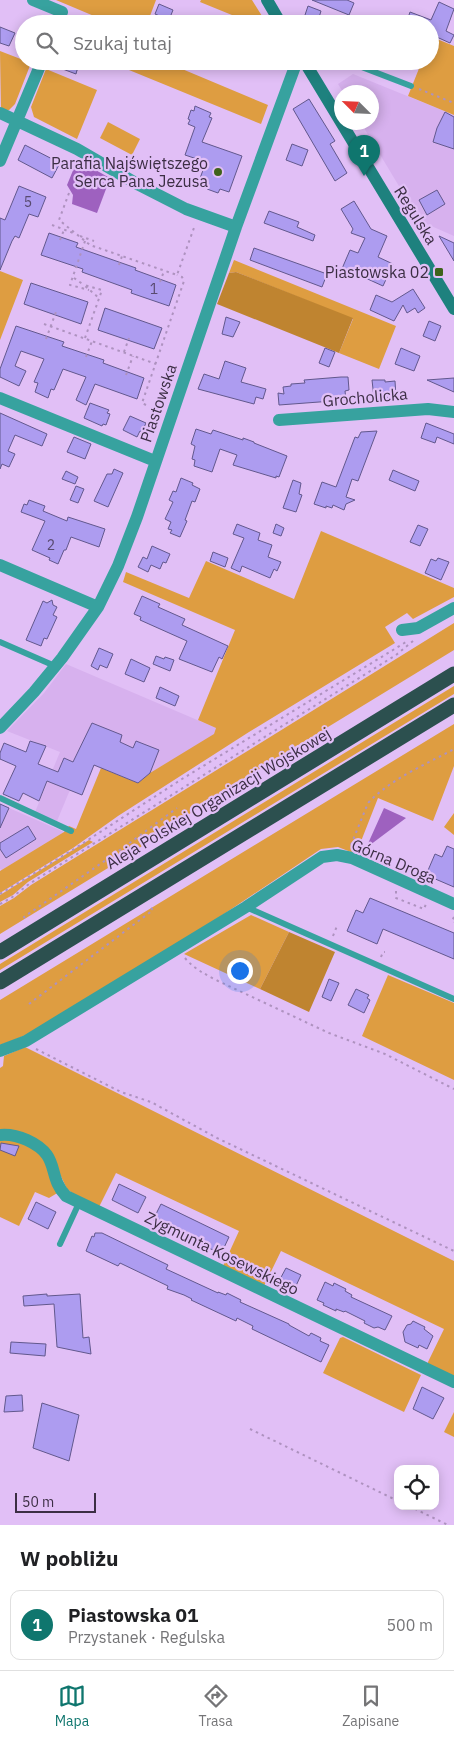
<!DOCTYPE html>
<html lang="pl">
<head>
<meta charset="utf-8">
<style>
	body { margin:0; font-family:"IBM Plex Sans",sans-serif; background:#f6f6f6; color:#202124 }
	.controls { position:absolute; right:15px; bottom:15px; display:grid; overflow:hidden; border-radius:10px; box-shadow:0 2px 12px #0003 }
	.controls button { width:45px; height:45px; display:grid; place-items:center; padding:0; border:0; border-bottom:1px solid #e0e0e0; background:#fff; color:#202124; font:25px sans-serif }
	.compass { position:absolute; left:334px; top:85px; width:45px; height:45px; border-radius:50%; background:#fff; box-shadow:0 2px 12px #0003; rotate:294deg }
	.scale { position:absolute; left:15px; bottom:12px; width:81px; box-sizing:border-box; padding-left:5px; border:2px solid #3c2e44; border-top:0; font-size:14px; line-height:18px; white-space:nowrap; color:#3c2e44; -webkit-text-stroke:4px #e1bff6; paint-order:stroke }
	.you { position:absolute; left:239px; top:970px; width:18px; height:18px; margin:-12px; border:4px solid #fff; border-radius:50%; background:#1a73e8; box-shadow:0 0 0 8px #1a73e833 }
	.badge { display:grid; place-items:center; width:32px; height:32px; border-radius:50%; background:#0f766e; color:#fff; font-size:16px; font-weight:700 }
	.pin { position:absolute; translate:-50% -41px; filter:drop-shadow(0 1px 2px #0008) }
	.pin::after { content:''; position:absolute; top:26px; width:18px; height:15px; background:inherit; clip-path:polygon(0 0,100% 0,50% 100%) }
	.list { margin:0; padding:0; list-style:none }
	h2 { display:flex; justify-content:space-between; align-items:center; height:65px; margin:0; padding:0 20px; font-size:21px }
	h2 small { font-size:16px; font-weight:400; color:#757577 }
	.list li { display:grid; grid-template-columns:32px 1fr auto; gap:15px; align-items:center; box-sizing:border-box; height:70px; margin:0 10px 10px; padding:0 10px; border:1px solid #e0e0e0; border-radius:10px }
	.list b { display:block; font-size:19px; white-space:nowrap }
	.list p { margin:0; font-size:16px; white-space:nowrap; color:#757577 }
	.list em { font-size:16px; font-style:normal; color:#757577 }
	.icon { flex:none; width:28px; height:28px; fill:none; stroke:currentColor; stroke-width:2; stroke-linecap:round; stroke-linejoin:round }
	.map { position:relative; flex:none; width:454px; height:1525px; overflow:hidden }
	.search { position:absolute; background:#fff; box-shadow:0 2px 12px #0003; left:15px; right:15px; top:15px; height:55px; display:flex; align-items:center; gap:12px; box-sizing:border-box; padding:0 18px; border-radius:28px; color:#757577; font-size:19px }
	.sheet { height:145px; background:#fff }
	nav { display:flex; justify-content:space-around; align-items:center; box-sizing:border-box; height:70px; border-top:1px solid #e0e0e0; background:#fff; font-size:14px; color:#757577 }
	nav a { display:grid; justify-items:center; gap:2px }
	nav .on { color:#0f766e }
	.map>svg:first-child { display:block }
	.built { fill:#d7b1ee }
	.green { fill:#de9d41 }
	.forest { fill:#bf8430 }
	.water { fill:#9e61bf }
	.building { fill:#ad9cf0; stroke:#62588d }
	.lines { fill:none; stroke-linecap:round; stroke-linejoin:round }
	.path { stroke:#ae92bf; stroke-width:2; stroke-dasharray:2.5 4; stroke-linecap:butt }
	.lane { stroke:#37a29f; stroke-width:6 }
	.street { stroke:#37a29f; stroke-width:12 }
	.secondary { stroke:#1e817e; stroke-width:12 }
	.highway { stroke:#2c504f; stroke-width:15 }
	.poi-dot { fill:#3f631b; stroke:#e1bff6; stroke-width:2 }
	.labels { text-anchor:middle; stroke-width:4.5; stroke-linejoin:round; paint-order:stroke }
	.number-label { font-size:14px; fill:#584a6f }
	.poi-label { font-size:16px; fill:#3c2e44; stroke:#e1bff6; text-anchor:end }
	.street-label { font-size:16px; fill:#3c2e44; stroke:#e1bff6 }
</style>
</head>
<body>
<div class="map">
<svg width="454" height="1525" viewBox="0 0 454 1525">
	<rect width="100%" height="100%" fill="#e1bff6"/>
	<!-- built -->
	<path class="built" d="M 353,74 L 454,115 L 454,236 L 420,221 L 361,123 L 372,122 L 372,92 L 343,92 L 338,84 Z
		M 66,664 L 216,728 L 214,735 L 150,773 L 138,783 L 92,765 L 72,785 L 57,821 L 35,812 L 60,752 L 7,731 L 44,693 Z
		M 0,804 L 64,832 L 2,870 L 0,869 Z"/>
	<!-- green -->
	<path class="green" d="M 56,0 L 156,0 L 147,24 L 113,24 Z
		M 201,0 L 252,0 L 267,24 L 254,24 L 200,2 Z
		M 432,37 L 454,46 L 454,115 L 408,96 L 422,61 L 430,61 Z
		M 0,51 L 31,63 L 15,104 L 9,110 L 1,111 Z
		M 107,61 L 163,61 L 268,105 L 261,124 Z
		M 46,69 L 97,90 L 77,139 L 34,117 L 31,107 Z
		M 108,122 L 140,139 L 132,155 L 100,138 Z
		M 234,260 L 396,326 L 379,369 L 339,353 L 353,319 L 236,272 L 229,273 Z
		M 0,271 L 23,280 L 0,340 Z
		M 321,531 L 454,588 L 454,597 L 413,619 L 407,613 L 385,627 L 395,643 L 249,732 L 118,816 L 73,848 L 0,893 L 0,871 L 64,832 L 69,826 L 76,829 L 101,768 L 138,783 L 150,773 L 214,734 L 216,728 L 198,720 L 235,630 L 123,582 L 126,572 L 189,598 L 206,561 L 294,599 Z
		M 454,623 L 454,650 L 220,793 L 126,857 L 0,934 L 0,906 L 14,898 L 31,885 Z
		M 454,686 L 454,694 L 0,970 L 0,964 Z
		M 454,724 L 454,766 L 433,821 L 378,798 L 356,854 L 338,847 L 321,849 L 218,918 L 35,1031 L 14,1040 L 0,1045 L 0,1000 Z
		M 454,813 L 454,835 L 444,827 Z
		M 89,840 L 93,842 L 28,882 L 13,895 L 0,902 L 0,895 Z
		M 251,915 L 289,932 L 260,989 L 184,954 Z
		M 388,975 L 454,1003 L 454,1080 L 362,1036 Z
		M 25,1047 L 454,1261 L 454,1378 L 428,1366 L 428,1362 L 444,1329 L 281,1251 L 264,1286 L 223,1266 L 239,1231 L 116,1173 L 99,1207 L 86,1203 L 67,1189 L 50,1153 L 0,1132 L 0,1068 L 3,1066 L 4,1056 Z
		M 0,1137 L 14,1138 L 40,1152 L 59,1192 L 49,1198 L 35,1192 L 19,1226 L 0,1217 Z
		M 343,1337 L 421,1375 L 404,1412 L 323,1373 L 340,1338 Z
		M 454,1412 L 454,1437 L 444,1432 Z"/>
	<!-- forest -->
	<path class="forest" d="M 236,272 L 353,318 L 339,353 L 217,304 L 229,273 Z
		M 289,932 L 335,952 L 309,1012 L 260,989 Z"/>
	<!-- water -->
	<path class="water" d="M 78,163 L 85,164 L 108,177 L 109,181 L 97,213 L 72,204 L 73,195 L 67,185 L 74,168 Z
		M 384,808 L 406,818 L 366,848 Z"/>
	<!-- building -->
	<path class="building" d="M 312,0 L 347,0 L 354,3 L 349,15 Z
		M 439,2 L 454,9 L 446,31 L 454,35 L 450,43 L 430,34 L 430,24 L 406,24 L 410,12 L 431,20 Z
		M 159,4 L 173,10 L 169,20 L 155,14 Z
		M 308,6 L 321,11 L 317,24 L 302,24 Z
		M 0,27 L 15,33 L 9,46 L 0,43 Z
		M 63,61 L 96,61 L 77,70 L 76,74 L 60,68 Z
		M 309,99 L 335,141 L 330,144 L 347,173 L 335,181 L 293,109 Z
		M 195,106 L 211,113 L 209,117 L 212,118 L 202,142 L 242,156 L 229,192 L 220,189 L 218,193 L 207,189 L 208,185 L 199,181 L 206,162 L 185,155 L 195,127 L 188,124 L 190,120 L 188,119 L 191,110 L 194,111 Z
		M 445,112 L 454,117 L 454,149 L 433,142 L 437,128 Z
		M 292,144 L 308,150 L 302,166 L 286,160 Z
		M 25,145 L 60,163 L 52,178 L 18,160 Z
		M 19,186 L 46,197 L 38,217 L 29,214 L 19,238 L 15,236 L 12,241 L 0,270 L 0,218 L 5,220 Z
		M 437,190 L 445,204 L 427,215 L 419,200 Z
		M 354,201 L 371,229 L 387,236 L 378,257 L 393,264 L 383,286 L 361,276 L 360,279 L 341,271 L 350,250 L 358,253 L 365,238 L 351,233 L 353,229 L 341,209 Z
		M 269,211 L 299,222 L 297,227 L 315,235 L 313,241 L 264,223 Z
		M 49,233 L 78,243 L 76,247 L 136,268 L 135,270 L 176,285 L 169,306 L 131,293 L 132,290 L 82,272 L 83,269 L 41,255 Z
		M 439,236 L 454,243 L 454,261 Z
		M 254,248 L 327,274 L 322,287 L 250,260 Z
		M 31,283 L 88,302 L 81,324 L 24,304 Z
		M 413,289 L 425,308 L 418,313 L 415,308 L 407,313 L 403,305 L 394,321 L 370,310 L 376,295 L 392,302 Z
		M 105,308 L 162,328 L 154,349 L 98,330 Z
		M 226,317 L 240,322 L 233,337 L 222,334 Z
		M 429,321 L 441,326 L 435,341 L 423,336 Z
		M 16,326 L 64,342 L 62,346 L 104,360 L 103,363 L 144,378 L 137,399 L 95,384 L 86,405 L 76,400 L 86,377 L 63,369 L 54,390 L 51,389 L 48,398 L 35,392 L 38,383 L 34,382 L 44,359 L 21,351 L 15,366 L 26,371 L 19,386 L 0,377 L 0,369 Z
		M 325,348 L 335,352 L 329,367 L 319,363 Z
		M 401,348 L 420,356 L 414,371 L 395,364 Z
		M 225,361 L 246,368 L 241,382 L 266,389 L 263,399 L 256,397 L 254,404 L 198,389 L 204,374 L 219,379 Z
		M 341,377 L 348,377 L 349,390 L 345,391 L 346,400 L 279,405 L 278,393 L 284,394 L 283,387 L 291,386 L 291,384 L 305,383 L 304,380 Z
		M 454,378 L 454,392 L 427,380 Z
		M 372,380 L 385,380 L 385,382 L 395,381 L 396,397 L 374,398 Z
		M 90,403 L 109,410 L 107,413 L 110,414 L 106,425 L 103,424 L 102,426 L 84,418 Z
		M 0,413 L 47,434 L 42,446 L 15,435 L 8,451 L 15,454 L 9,467 L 2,464 L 0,469 Z
		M 130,416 L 146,423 L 142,432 L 140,431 L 137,437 L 123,430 Z
		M 426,423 L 454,434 L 454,444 L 437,437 L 435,443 L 421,438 Z
		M 196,429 L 211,434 L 213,430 L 243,440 L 243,438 L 254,442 L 254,443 L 287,456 L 279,477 L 276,476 L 276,478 L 233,465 L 237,455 L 220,449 L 212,472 L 194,466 L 195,460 L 192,459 L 195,446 L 191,444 Z
		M 377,431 L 358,481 L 352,479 L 346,497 L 355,500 L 346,504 L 344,510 L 333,505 L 332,508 L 326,506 L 326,508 L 314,504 L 322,482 L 336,487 L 355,437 L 358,438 L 361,432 Z
		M 74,437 L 91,444 L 85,459 L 67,452 Z
		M 114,469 L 123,473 L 108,507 L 94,501 L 107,474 L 112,474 Z
		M 393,470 L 419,481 L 415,491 L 389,480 Z
		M 66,471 L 78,477 L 75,484 L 62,479 Z
		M 181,478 L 193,483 L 192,485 L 200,489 L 195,502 L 192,501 L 185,520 L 187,521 L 180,537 L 170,533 L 172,530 L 168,529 L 171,522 L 165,519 L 173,502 L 169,500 L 173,491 L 176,492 Z
		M 293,480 L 301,483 L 299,494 L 302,495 L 296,512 L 283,508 Z
		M 76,486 L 84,489 L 78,503 L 70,500 Z
		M 29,500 L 45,506 L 43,511 L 67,521 L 68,517 L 105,529 L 99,547 L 71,537 L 66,550 L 64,550 L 58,564 L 49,560 L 50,558 L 32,550 L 45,521 L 21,512 L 24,504 L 27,505 Z
		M 237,524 L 260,533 L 258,540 L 272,545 L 268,557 L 281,562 L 277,571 L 274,569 L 270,578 L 242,566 L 240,572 L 231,568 L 244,538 L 233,534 Z
		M 276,524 L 284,528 L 281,536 L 273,533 Z
		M 418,525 L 428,529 L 420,546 L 410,542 Z
		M 152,546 L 170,554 L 166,563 L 163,562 L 160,569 L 151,565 L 148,572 L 138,567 L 143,557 L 147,559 Z
		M 213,552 L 228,558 L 225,567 L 210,561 Z
		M 438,558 L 449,562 L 441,580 L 425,573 L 431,559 L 436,561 Z
		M 142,596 L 160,604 L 158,607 L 185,619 L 182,625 L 228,646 L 222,659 L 219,657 L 212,672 L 179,659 L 187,641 L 140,620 L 141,617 L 134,614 Z
		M 52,600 L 53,605 L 57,607 L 53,615 L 57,617 L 47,639 L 44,638 L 41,646 L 26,640 L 43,601 L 47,603 Z
		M 99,648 L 113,654 L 107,668 L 100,665 L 98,670 L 91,666 Z
		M 156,656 L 164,659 L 165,657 L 174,660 L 170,671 L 153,664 Z
		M 131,659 L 150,668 L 144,682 L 125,674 Z
		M 160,687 L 179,696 L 175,706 L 156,698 Z
		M 92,723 L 122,735 L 120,742 L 133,748 L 136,741 L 159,750 L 150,773 L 138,783 L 94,765 L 82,795 L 47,781 L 39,801 L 23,793 L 19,801 L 3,794 L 16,766 L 0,759 L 0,753 L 4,743 L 26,752 L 30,741 L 46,746 L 38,764 L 58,772 L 64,758 L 73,762 Z
		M 0,804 L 9,808 L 0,828 Z
		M 28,826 L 36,839 L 6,858 L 0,849 L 0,843 Z
		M 447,846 L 454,849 L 454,887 L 426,875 L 435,854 L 442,857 Z
		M 370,898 L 454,933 L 454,959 L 383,929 L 377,944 L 347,931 L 356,910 L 363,913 Z
		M 329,979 L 339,983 L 331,1001 L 322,997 Z
		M 356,989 L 369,995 L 367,998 L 370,1000 L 364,1013 L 348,1005 Z
		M 1,1143 L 19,1146 L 15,1156 L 0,1150 Z
		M 119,1184 L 146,1197 L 138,1213 L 112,1200 Z
		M 36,1202 L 56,1212 L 48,1229 L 28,1219 Z
		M 161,1204 L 229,1237 L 221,1254 L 153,1220 Z
		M 95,1233 L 102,1233 L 168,1265 L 166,1269 L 218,1293 L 218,1292 L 226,1295 L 227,1293 L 241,1300 L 240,1302 L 289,1324 L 289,1325 L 309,1336 L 311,1333 L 321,1338 L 320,1341 L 329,1345 L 321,1362 L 252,1329 L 253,1326 L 237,1318 L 236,1321 L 191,1300 L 192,1299 L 184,1295 L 167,1289 L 168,1286 L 120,1263 L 118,1266 L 86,1251 L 92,1236 L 94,1237 Z
		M 286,1268 L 301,1275 L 295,1288 L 279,1281 Z
		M 325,1282 L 333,1286 L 334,1283 L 346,1289 L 345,1291 L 352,1295 L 351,1297 L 392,1316 L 385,1330 L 378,1327 L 374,1328 L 364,1323 L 365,1321 L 345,1311 L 344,1312 L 336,1309 L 336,1311 L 323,1305 L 324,1303 L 317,1300 Z
		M 47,1294 L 47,1296 L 80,1294 L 83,1338 L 89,1337 L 91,1354 L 57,1347 L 54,1304 L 24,1306 L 23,1296 Z
		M 413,1321 L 425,1327 L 424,1329 L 433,1336 L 427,1349 L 419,1345 L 418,1348 L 405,1342 L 403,1332 L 407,1325 L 411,1324 Z
		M 11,1342 L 46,1344 L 45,1356 L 10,1353 Z
		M 422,1387 L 444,1398 L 433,1419 L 413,1409 Z
		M 22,1395 L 23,1411 L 4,1412 L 6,1396 Z
		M 42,1403 L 79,1415 L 69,1461 L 33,1448 Z"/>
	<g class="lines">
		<!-- path -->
		<path class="path" d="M 419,89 L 454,103
			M 69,193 L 59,220 L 90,245 L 177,275 L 195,225
			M 52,225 L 76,234
			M 80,236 L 94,241
			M 60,240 L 64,230
			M 85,241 L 70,285 L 89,290
			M 119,265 L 122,256
			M 74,278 L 84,285
			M 160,282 L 164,271
			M 44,324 L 156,364
			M 85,338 L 102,290 L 84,285 L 99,298
			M 46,339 L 56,312
			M 124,352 L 129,338
			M 86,357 L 92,341
			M 126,375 L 133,356
			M 146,405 L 142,403 L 184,281 L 182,277 L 177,275
			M 351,845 L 368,803 C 392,778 425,765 454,749
			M 396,891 L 396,898 L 424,909 L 426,904
			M 0,894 L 74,849 L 182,779 L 406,642
			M 0,904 L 11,898 L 29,884 L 396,655 L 413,641
			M 454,917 L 452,921 L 454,922
			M 25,918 L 24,917 L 116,853 L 177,808
			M 333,936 L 337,926
			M 381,957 L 383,952 L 385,952
			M 185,958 C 194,969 205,974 218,981 L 329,1033 L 385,1054 L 454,1089
			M 29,1004 L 153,910 L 151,908
			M 36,1049 L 121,1092 L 151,1102 L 217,1138 L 454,1251
			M 250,1429 L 398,1501
			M 409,1506 L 448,1525"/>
		<!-- lane -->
		<path class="lane" d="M 346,61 L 411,86
			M 0,642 L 55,666
			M 0,798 L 71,831
			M 246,907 L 454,999
			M 60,1244 L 79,1203"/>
		<!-- street -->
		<path class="street" d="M 33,0 L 62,12 L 57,24
			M 0,113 L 77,149 L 139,185 L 186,209 L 236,227
			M 0,161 L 42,61
			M 0,398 L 155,461
			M 279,420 L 428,409 L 454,412
			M 0,565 L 98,607
			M 402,630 L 418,628 L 454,608
			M 0,728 L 34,692 L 62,658 L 98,607 L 118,566 L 137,517 L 236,227 L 297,61
			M 0,1051 L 26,1041 L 246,907 L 322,857 L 337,855 L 352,858 L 454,904
			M 0,1135 C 10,1134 18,1136 27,1140 C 62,1156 46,1175 66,1196 L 454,1382"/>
		<!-- secondary -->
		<path class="secondary" d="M 267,0 L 281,24
			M 304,61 L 454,309"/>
		<!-- highway -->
		<path class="highway" d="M 0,952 L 454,674
			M 0,982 L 454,705"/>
	</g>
	<!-- markers -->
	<g class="poi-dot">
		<circle cx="218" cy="172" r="5"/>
		<rect x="434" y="267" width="10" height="10" rx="2.5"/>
	</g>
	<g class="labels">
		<!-- number labels -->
		<g class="number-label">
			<text x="28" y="207">5</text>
			<text x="154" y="294">1</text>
			<text x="51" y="550">2</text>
		</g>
		<!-- poi labels -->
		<g class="poi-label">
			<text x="208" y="169">Parafia Najświętszego<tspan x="208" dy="18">Serca Pana Jezusa</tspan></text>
			<text x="429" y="278">Piastowska 02</text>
		</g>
		<!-- street labels -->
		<g class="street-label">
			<text transform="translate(416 215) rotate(58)" y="6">Regulska</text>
			<text transform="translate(365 397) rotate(-5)" y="6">Grocholicka</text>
			<text transform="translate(158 403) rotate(-71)" y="6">Piastowska</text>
			<text transform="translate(218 798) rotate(-31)" y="6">Aleja Polskiej Organizacji Wojskowej</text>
			<text transform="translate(394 861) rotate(23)" y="6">Górna Droga</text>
			<text transform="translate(222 1253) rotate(26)" y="6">Zygmunta Kosewskiego</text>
		</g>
	</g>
</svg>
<div class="controls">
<button><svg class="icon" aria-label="locate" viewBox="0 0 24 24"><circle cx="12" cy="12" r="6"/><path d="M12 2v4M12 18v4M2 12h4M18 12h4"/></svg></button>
</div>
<svg class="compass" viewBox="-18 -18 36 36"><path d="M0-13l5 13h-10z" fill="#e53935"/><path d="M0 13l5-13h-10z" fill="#757577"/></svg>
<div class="scale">50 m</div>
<div class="you"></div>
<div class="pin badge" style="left:364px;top:176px">1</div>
<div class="search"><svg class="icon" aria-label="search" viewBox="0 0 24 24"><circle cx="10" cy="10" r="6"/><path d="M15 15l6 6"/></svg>Szukaj tutaj</div>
</div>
<section class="sheet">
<h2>W pobliżu<small></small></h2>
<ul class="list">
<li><span class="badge">1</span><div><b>Piastowska 01</b><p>Przystanek · Regulska</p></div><em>500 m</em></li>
</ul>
</section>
<nav>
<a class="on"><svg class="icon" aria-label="map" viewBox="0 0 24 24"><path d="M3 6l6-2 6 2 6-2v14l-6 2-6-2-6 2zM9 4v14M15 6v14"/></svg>Mapa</a>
<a><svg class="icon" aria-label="directions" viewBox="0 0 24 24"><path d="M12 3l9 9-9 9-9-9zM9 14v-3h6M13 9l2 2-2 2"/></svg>Trasa</a>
<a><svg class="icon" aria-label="saved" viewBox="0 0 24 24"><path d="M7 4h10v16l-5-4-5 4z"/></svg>Zapisane</a>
</nav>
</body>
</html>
